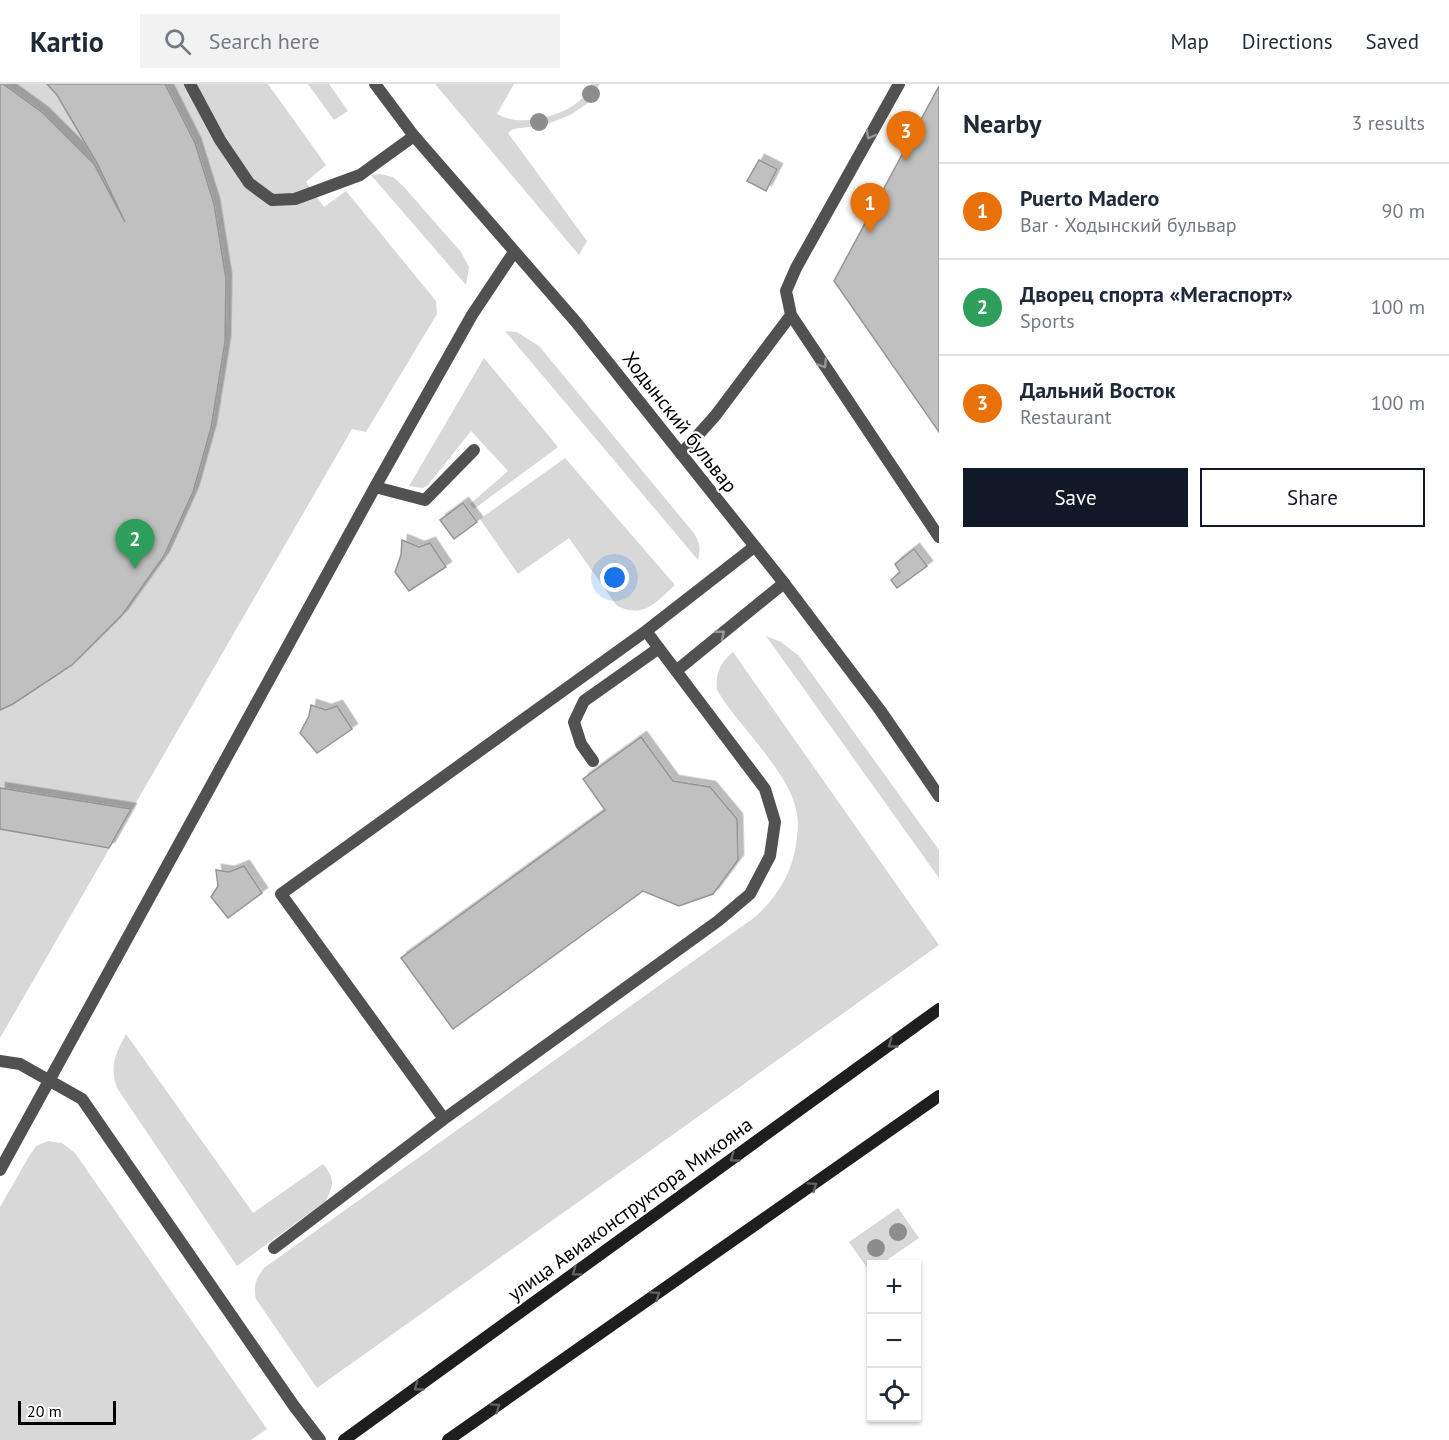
<!DOCTYPE html>
<html lang="en">
<head>
<meta charset="utf-8">
<style>
	body { margin:0; font-family:"PT Sans",sans-serif; background:#f2f2f3; color:#1f2937 }
	.controls { position:absolute; right:18px; bottom:18px; display:grid; overflow:hidden; border-radius:0px; box-shadow:0 2px 4px #0004 }
	.controls button { width:54px; height:54px; display:grid; place-items:center; padding:0; border:0; border-bottom:2px solid #e0e1e3; background:#fff; color:#1f2937; font:30px sans-serif }
	.scale { position:absolute; left:18px; bottom:15px; width:98px; box-sizing:border-box; padding-left:6px; border:3px solid #000; border-top:0; font-size:16px; line-height:21px; white-space:nowrap; color:#000; -webkit-text-stroke:4px #fff; paint-order:stroke }
	.you { position:absolute; left:615px; top:494px; width:21px; height:21px; margin:-15px; border:4px solid #fff; border-radius:50%; background:#1a73e8; box-shadow:0 0 0 9px #1a73e833 }
	.badge { display:grid; place-items:center; width:39px; height:39px; border-radius:50%; background:#111827; color:#fff; font-size:20px; font-weight:700 }
	.pin { position:absolute; translate:-50% -50px; filter:drop-shadow(0 2px 3px #0008) }
	.pin::after { content:''; position:absolute; top:32px; width:21px; height:18px; background:inherit; clip-path:polygon(0 0,100% 0,50% 100%) }
	.list { margin:0; padding:0; list-style:none }
	h2 { display:flex; justify-content:space-between; align-items:center; height:78px; margin:0; padding:0 24px; font-size:26px }
	h2 small { font-size:20px; font-weight:400; color:#747a83 }
	.list li { display:grid; grid-template-columns:39px 1fr auto; gap:18px; align-items:center; box-sizing:border-box; height:96px; padding:0 24px; border-top:2px solid #e0e1e3 }
	.list b { display:block; font-size:22px; white-space:nowrap }
	.list p { margin:0; font-size:20px; white-space:nowrap; color:#747a83 }
	.list em { font-size:20px; font-style:normal; color:#747a83 }
	.actions { display:flex; gap:12px; padding:18px 24px }
	.actions a { flex:1; padding:14px 0; border:2px solid #111827; border-radius:0px; text-align:center; font-size:21px; color:#111827 }
	.actions .main { background:#111827; color:#fff }
	.icon { flex:none; width:33px; height:33px; fill:none; stroke:currentColor; stroke-width:2; stroke-linecap:round; stroke-linejoin:round }
	.map { position:relative; flex:none; width:939px; height:1356px; overflow:hidden }
	header { display:flex; align-items:center; gap:36px; box-sizing:border-box; height:84px; padding:0 30px; background:#fff; border-bottom:2px solid #e0e1e3 }
	header strong { font-size:28px }
	nav { display:flex; gap:33px; margin-inline-start:auto; font-size:21px }
	.search { width:420px; height:54px; background:#f2f2f3; display:flex; align-items:center; gap:15px; box-sizing:border-box; padding:0 21px; border-radius:0px; color:#747a83; font-size:22px }
	main { display:flex }
	aside { flex:1; background:#fff }
	.map>svg:first-child { display:block }
	.green { fill:#d8d8d8 }
	.building { fill:#c0c0c0; stroke:#959595; stroke-width:1.5; filter:url(#shadow) }
	.lines { fill:none; stroke-linecap:round; stroke-linejoin:round }
	.lane { stroke:#515151; stroke-width:12 }
	.street { stroke:#515151; stroke-width:12 }
	.secondary { stroke:#1e1e1e; stroke-width:12 }
	.tree { fill:#8d8d8d }
	.oneway { stroke:#979797 }
	.oneway2 { stroke:#626262 }
	.labels { text-anchor:middle; stroke-width:4.5; stroke-linejoin:round; paint-order:stroke }
	.street-label { font-size:20px; fill:#000; stroke:#fff }
</style>
</head>
<body>
<header>
<strong>Kartio</strong>
<div class="search"><svg class="icon" aria-label="search" viewBox="0 0 24 24"><circle cx="10" cy="10" r="6"/><path d="M15 15l6 6"/></svg>Search here</div>
<nav><a>Map</a><a>Directions</a><a>Saved</a></nav>
</header>
<main>
<div class="map">
<svg width="939" height="1356" viewBox="0 0 939 1356">
	<defs>
		<filter id="shadow"><feDropShadow dx="5.5" dy="-5.5" stdDeviation="0" flood-color="#0004"/></filter>
	</defs>
	<rect width="100%" height="100%" fill="#fff"/>
	<!-- green -->
	<path class="green" d="M 0,0 L 268,0 L 326,81 L 306,98 L 324,123 L 346,107 L 436,217 L 437,230 L 366,348 L 352,345 L 0,954 Z
		M 308,0 L 329,0 L 348,27 L 334,36 Z
		M 435,0 L 514,0 L 497,30 C 520,43 556,34 577,19 C 584,14 587,7 591,0 L 600,0 L 591,17 L 570,31 L 545,41 L 513,45 L 508,49 L 587,157 L 579,171 Z
		M 380,90 L 393,93 L 403,102 L 461,168 L 469,183 L 466,201 L 371,91 Z
		M 505,247 L 517,248 L 539,262 L 693,448 C 700,458 701,464 698,476 Z
		M 484,274 L 558,363 L 474,425 L 470,420 L 508,387 L 471,347 L 428,401 L 423,404 L 409,402 Z
		M 565,374 L 675,501 C 656,518 644,535 617,522 L 569,454 L 518,490 L 480,435 Z
		M 766,552 L 781,558 L 799,572 L 939,766 L 939,794 Z
		M 733,568 L 939,861 L 317,1304 L 256,1215 C 253,1201 256,1195 264,1184 L 755,833 C 775,815 789,794 795,767 C 797,754 799,742 797,730 C 791,689 738,642 717,606 C 715,590 720,579 733,568 Z
		M 126,950 L 253,1129 L 323,1080 C 335,1095 334,1099 326,1117 L 237,1182 L 117,1004 C 109,981 116,970 126,950 Z
		M 48,1057 L 62,1059 L 75,1069 L 267,1345 L 251,1356 L 0,1356 L 0,1123 L 28,1074 L 36,1062 Z
		M 898,1124 L 919,1154 L 881,1180 L 872,1180 L 871,1187 L 870,1188 L 849,1158 Z"/>
	<!-- building -->
	<path class="building" d="M 0,0 L 3,0 L 43,29 L 94,80 L 125,138 L 97,79 L 57,11 L 47,0 L 165,0 L 195,59 L 214,120 L 226,195 L 225,258 L 211,344 L 193,408 L 164,472 L 122,531 L 72,581 L 13,620 L 0,626 Z
		M 939,2 L 939,348 L 834,197 Z
		M 759,76 L 777,85 L 766,107 L 747,97 Z
		M 463,419 L 477,438 L 454,455 L 440,436 Z
		M 402,456 L 419,463 L 430,459 L 446,483 L 409,507 L 395,488 L 401,471 Z
		M 914,465 L 927,482 L 897,504 L 891,496 L 900,488 L 895,480 Z
		M 311,621 L 326,626 L 337,622 L 352,645 L 317,669 L 300,649 L 309,632 Z
		M 641,653 L 673,697 L 710,703 L 737,735 L 738,776 L 713,810 L 679,822 L 643,807 L 453,945 L 401,874 L 605,726 L 583,695 Z
		M 0,704 L 131,725 L 109,764 L 0,745 Z
		M 244,782 L 262,809 L 228,834 L 211,813 L 218,802 L 216,786 L 229,788 Z"/>
	<g class="lines">
		<!-- lane -->
		<path class="lane" d="M 190,0 L 220,56 L 249,99 L 272,116 L 295,115 L 360,91 L 414,52
			M 899,0 L 796,184 L 786,207 L 791,231 L 939,453
			M 681,370 L 715,332 L 791,231
			M 375,403 L 425,416 L 474,366
			M 676,587 L 784,499
			M 593,677 L 581,660 L 574,638 L 584,617 L 659,564
			M 0,977 L 20,980 L 82,1015 L 294,1322 L 320,1356
			M 444,1035 L 281,810 L 646,547 L 754,463
			M 0,1086 L 375,403 L 472,231 L 514,168
			M 274,1164 L 444,1035 L 718,837 L 750,810 L 770,772 L 775,738 L 765,705 L 646,547"/>
		<!-- street -->
		<path class="street" d="M 375,0 L 414,52 L 576,238 L 784,499 L 880,626 L 939,712"/>
		<!-- secondary -->
		<path class="secondary" d="M 344,1356 L 939,925
			M 448,1356 L 939,1012"/>
	</g>
	<!-- trees -->
	<g class="tree">
		<circle cx="591" cy="10" r="9"/>
		<circle cx="539" cy="38" r="9"/>
		<circle cx="898" cy="1148" r="9"/>
		<circle cx="876" cy="1164" r="9"/>
	</g>
	<!-- one-way arrows -->
	<defs><path id="oneway-chevron" d="M-2-3.5L2.5 0L-2 3.5" fill="none" stroke-width="1.6" stroke-linecap="round" stroke-linejoin="round" transform="scale(1.5)"/></defs>
	<g class="oneway">
		<use href="#oneway-chevron" transform="translate(870 51) rotate(119)"/>
		<use href="#oneway-chevron" transform="translate(823 280) rotate(57)"/>
		<use href="#oneway-chevron" transform="translate(721 550) rotate(-39)"/>
	</g>
	<g class="oneway2">
		<use href="#oneway-chevron" transform="translate(892 960) rotate(144)"/>
		<use href="#oneway-chevron" transform="translate(734 1074) rotate(144)"/>
		<use href="#oneway-chevron" transform="translate(813 1102) rotate(-35)"/>
		<use href="#oneway-chevron" transform="translate(576 1188) rotate(144)"/>
		<use href="#oneway-chevron" transform="translate(656 1211) rotate(-35)"/>
		<use href="#oneway-chevron" transform="translate(418 1303) rotate(144)"/>
		<use href="#oneway-chevron" transform="translate(496 1323) rotate(-35)"/>
	</g>
	<g class="labels">
		<!-- street labels -->
		<g class="street-label">
			<text transform="translate(680 338) rotate(52)" y="7">Ходынский бульвар</text>
			<text transform="translate(630 1125) rotate(-36)" y="7">улица Авиаконструктора Микояна</text>
		</g>
	</g>
</svg>
<div class="controls">
<button>+</button>
<button>−</button>
<button><svg class="icon" aria-label="locate" viewBox="0 0 24 24"><circle cx="12" cy="12" r="6"/><path d="M12 2v4M12 18v4M2 12h4M18 12h4"/></svg></button>
</div>
<div class="scale">20 m</div>
<div class="you"></div>
<div class="pin badge" style="left:870px;top:149px;background:#e8710a">1</div>
<div class="pin badge" style="left:135px;top:485px;background:#2e9e5b">2</div>
<div class="pin badge" style="left:906px;top:77px;background:#e8710a">3</div>
</div>
<aside>
<h2>Nearby<small>3 results</small></h2>
<ul class="list">
<li><span class="badge" style="background:#e8710a">1</span><div><b>Puerto Madero</b><p>Bar · Ходынский бульвар</p></div><em>90 m</em></li>
<li><span class="badge" style="background:#2e9e5b">2</span><div><b>Дворец спорта «Мегаспорт»</b><p>Sports</p></div><em>100 m</em></li>
<li><span class="badge" style="background:#e8710a">3</span><div><b>Дальний Восток</b><p>Restaurant</p></div><em>100 m</em></li>
</ul>
<div class="actions"><a class="main">Save</a><a>Share</a></div>
</aside>
</main>
</body>
</html>
